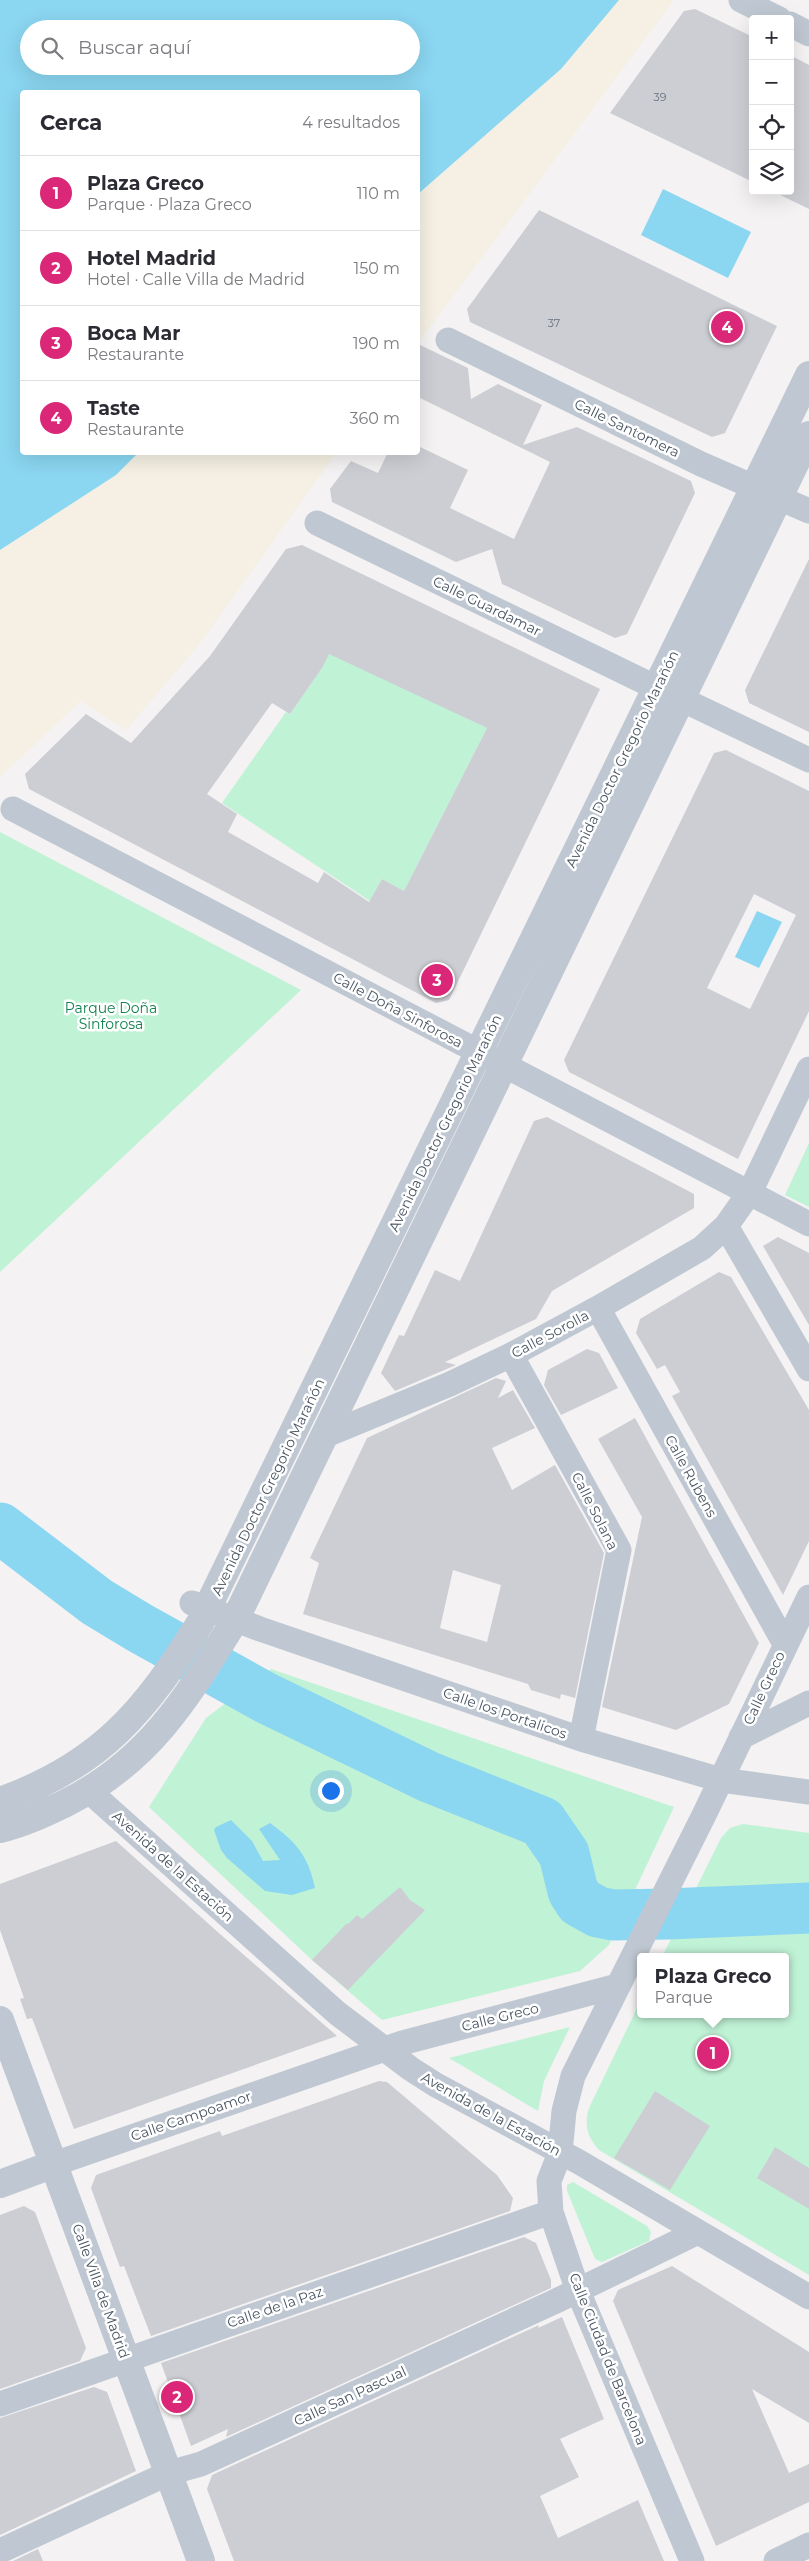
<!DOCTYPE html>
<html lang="es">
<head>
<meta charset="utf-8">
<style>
	body { margin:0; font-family:Montserrat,sans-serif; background:#f7f7f7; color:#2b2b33 }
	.controls { position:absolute; right:15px; top:15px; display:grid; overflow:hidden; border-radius:5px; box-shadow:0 5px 20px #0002 }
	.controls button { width:45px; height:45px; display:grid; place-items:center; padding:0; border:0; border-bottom:1px solid #e1e1e2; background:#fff; color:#2b2b33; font:25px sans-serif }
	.you { position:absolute; left:330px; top:1790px; width:18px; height:18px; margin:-12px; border:4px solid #fff; border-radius:50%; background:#1a73e8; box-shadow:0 0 0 8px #1a73e833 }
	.badge { display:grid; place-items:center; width:32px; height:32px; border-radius:50%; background:#db2777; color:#fff; font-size:16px; font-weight:700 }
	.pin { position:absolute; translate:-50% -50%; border:2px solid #fff; box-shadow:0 1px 5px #0006 }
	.popup { position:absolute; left:637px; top:1953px; width:152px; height:65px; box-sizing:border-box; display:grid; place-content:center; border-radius:5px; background:#fff; filter:drop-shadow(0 1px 4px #0005); font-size:16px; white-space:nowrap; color:#7c7c81 }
	.popup b { font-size:19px; color:#2b2b33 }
	.popup::after { content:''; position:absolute; left:50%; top:100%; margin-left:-10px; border:10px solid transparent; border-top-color:#fff }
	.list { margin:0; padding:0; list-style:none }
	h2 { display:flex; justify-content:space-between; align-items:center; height:65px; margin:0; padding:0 20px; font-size:21px }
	h2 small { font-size:16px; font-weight:400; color:#7c7c81 }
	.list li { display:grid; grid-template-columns:32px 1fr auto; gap:15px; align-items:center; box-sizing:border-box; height:75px; padding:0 20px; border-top:1px solid #e1e1e2 }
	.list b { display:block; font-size:19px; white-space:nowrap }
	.list p { margin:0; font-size:16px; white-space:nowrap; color:#7c7c81 }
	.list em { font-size:16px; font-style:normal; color:#7c7c81 }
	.icon { flex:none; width:28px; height:28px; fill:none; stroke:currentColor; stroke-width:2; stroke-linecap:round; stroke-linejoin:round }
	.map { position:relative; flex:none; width:809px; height:2561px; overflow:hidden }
	.search { position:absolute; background:#fff; box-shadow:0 5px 20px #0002; left:20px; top:20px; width:400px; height:55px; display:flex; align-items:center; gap:12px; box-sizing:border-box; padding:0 18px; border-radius:28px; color:#7c7c81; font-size:19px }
	.panel { position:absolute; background:#fff; box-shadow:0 5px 20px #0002; left:20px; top:90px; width:400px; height:365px; border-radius:5px }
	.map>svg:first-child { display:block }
	.green { fill:#c0f2d6 }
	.sand { fill:#f5f0e3 }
	.water { fill:#8bd6f1; fill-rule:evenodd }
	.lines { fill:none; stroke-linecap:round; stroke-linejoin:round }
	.river { stroke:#8bd6f1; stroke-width:51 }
	.building { fill:#ccced4; fill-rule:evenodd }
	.minor { stroke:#bfc8d2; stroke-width:25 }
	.tertiary { stroke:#bfc8d2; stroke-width:28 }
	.labels { text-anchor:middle; stroke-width:5; stroke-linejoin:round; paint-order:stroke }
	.number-label { font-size:11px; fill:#69727e }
	.street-label { font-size:14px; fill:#485461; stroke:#fff }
	.park-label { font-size:14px; fill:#138251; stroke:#fff }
</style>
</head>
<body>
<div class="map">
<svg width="809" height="2561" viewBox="0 0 809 2561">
	<rect width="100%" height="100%" fill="#f4f2f2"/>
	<!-- green -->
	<path class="green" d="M 326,651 L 487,728 L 404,891 L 382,879 L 370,901 L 222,803 L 286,712 L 290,714 L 322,668 Z
		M 0,832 L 301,990 L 0,1272 Z
		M 809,1143 L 809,1207 L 785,1195 Z
		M 271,1669 L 674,1807 L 609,1945 L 580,1971 L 382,2020 L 312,1960 L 149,1807 L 206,1718 Z
		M 743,1824 L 809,1833 L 809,2275 L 599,2150 C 587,2137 584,2124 589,2108 L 640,2002 L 640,2014 L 786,2014 L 786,1957 L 662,1957 L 721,1838 L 730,1828 Z
		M 570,2027 L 544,2081 L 538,2111 L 449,2058 Z
		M 573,2182 L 647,2226 L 651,2232 L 649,2241 L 602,2262 L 595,2259 L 567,2191 L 567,2185 Z"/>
	<!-- sand -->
	<path class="sand" d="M 619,0 L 674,0 L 418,343 L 418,194 L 561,69 Z
		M 138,453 L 336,453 L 198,646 L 126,730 L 81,701 L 0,777 L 0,550 L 116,475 Z"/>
	<!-- water -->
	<path class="water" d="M 0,0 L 619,0 L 561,69 L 418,194 L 418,92 L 22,92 L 22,452 L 138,453 L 116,475 L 0,550 ZM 29,29 L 411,29 L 411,66 L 29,66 Z
		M 663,189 L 751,232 L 728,278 L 641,235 Z
		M 757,911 L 782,922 L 759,968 L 735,957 Z
		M 231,1820 L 252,1841 L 263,1861 L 280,1860 L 259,1829 L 270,1823 C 296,1842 308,1855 315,1888 L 292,1895 L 265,1891 L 227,1858 L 221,1850 L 214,1830 L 216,1827 Z"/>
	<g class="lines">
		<!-- river -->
		<path class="river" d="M 0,1528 L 97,1602 L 140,1628 L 266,1698 L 429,1777 L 542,1822 L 564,1854 L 573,1891 L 580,1902 L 598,1912 L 613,1915 L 667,1914 L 809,1908"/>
	</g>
	<!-- building -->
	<path class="building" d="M 695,9 L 753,37 L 753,182 L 610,113 L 684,11 Z
		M 790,55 L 809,65 L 809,209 L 772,191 L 790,191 Z
		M 539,210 L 777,326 L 725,433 L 712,437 L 470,322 L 467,309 Z
		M 418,344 L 468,368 L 471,399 L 498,384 L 542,405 L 523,445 L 577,427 L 691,481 L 695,493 L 627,634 L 615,638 L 502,584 L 492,549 L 456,562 L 332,502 L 330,489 L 351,461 L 378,473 L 388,452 L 418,452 L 418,446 L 468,470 L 450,508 L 514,539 L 550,462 L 418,397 Z
		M 302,545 L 600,689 L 449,1000 L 436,1003 L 29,789 L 25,774 L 86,714 L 131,743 L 210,656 L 286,549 ZM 329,654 L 487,728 L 404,891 L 382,879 L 369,902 L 324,872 L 318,883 L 228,832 L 237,814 L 207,794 L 272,703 L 290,714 L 322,668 Z
		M 809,559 L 809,732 L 749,703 L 745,690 Z
		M 726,750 L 809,791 L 809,1011 L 738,1159 L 569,1072 L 564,1060 L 714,753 ZM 754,894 L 796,915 L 750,1009 L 707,988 Z
		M 547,1117 L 694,1194 L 694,1208 L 552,1291 L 536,1319 L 445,1362 L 456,1365 L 395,1391 L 381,1373 L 399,1335 L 404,1336 L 435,1270 L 460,1281 L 534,1121 Z
		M 778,1237 L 809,1253 L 809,1325 L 763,1246 Z
		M 719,1272 L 731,1277 L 809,1410 L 809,1541 L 783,1595 L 672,1396 L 680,1392 L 665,1365 L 657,1369 L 636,1333 L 640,1319 Z
		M 587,1349 L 599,1353 L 618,1388 L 561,1415 L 544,1385 L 548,1370 Z
		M 496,1378 L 506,1381 L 498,1398 L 513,1390 L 535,1428 L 492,1448 L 512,1490 L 555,1465 L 604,1553 L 575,1698 L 561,1694 L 560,1699 L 531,1690 L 528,1684 L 303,1614 L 319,1563 L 310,1558 L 367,1438 ZM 453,1570 L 501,1585 L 487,1642 L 440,1628 Z
		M 635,1418 L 759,1643 L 729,1704 L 676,1730 L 602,1707 L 642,1517 L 598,1439 Z
		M 116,1841 L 220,1934 L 337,2036 L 74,2129 L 32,2018 L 27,2019 L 20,1999 L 24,1998 L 0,1930 L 0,1884 Z
		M 400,1887 L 410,1900 L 425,1910 L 348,1990 L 312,1960 L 347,1923 L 348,1924 L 357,1915 L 362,1919 Z
		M 379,2081 L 387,2082 L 497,2175 L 513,2198 L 510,2211 L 151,2336 L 124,2266 L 120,2267 L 91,2188 L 96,2175 L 220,2131 L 222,2136 Z
		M 655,2091 L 710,2126 L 670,2190 L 614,2158 Z
		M 775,2147 L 809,2168 L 809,2209 L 757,2178 Z
		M 24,2206 L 35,2212 L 86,2348 L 80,2361 L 0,2389 L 0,2215 Z
		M 524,2237 L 536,2243 L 551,2280 L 551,2288 L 226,2437 L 228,2429 L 191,2446 L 161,2363 Z
		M 672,2266 L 809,2352 L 809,2423 L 752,2389 L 789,2473 L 809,2464 L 809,2502 L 716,2546 L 613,2301 L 618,2290 Z
		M 562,2317 L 604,2419 L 560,2439 L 579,2477 L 540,2496 L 558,2538 L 638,2500 L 664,2561 L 234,2561 L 207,2489 L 212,2475 L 539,2325 L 538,2328 Z
		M 94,2387 L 107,2392 L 136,2471 L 0,2535 L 0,2418 Z
		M 38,2549 L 43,2561 L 13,2561 Z"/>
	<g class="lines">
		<!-- minor -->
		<path class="minor" d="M 741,0 L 779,19
			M 790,24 L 809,34
			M 448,340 L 701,464 L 809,511
			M 317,523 L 657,688
			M 681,699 L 809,760
			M 13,809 L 809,1224
			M 726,1226 L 809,1369
			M 598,1308 L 785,1644
			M 511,1355 L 619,1550 L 581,1739
			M 324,1436 L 450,1384 L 511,1355 L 598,1308 L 702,1248 L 726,1226 L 750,1192 L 809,1069
			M 192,1603 L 260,1629 L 581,1739 L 721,1780 L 809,1792
			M 741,1737 L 809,1703
			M 89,1791 L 337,2013 L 411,2069 L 436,2085 L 579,2162 L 809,2297
			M 54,2164 L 402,2043 L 617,1986
			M 0,2404 L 551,2212
			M 0,2551 L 169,2473 L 201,2464 L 554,2302 L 698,2232
			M 692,2561 L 578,2291 L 551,2212 L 549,2181 L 560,2153 L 564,2111 L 573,2076 L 704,1815 L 809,1597
			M 776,2561 L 809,2545"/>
		<!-- tertiary -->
		<path class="tertiary" d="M 0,1801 C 101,1765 145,1711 200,1623 L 809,375
			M 0,1829 C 22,1824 43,1814 64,1804 C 149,1762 187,1698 235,1620 L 809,435
			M 0,2020 L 201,2561
			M 0,2184 L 54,2164"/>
	</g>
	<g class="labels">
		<!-- number labels -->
		<g class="number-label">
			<text x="660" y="101">39</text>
			<text x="554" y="327">37</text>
		</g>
		<!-- street labels -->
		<g class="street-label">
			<text transform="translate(627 428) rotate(26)" y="5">Calle Santomera</text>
			<text transform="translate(487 606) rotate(26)" y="5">Calle Guardamar</text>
			<text transform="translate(622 759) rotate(-64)" y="5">Avenida Doctor Gregorio Marañón</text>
			<text transform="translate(398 1010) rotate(28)" y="5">Calle Doña Sinforosa</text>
			<text transform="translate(445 1123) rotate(-64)" y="5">Avenida Doctor Gregorio Marañón</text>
			<text transform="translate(550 1334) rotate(-28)" y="5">Calle Sorolla</text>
			<text transform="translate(691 1476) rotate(61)" y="5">Calle Rubens</text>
			<text transform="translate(268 1487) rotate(-64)" y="5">Avenida Doctor Gregorio Marañón</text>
			<text transform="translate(595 1511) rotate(63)" y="5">Calle Solana</text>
			<text transform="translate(764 1688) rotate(-65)" y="5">Calle Greco</text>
			<text transform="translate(505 1713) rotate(19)" y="5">Calle los Portalicos</text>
			<text transform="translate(173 1866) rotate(42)" y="5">Avenida de la Estación</text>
			<text transform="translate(500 2017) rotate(-14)" y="5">Calle Greco</text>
			<text transform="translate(491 2114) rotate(29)" y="5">Avenida de la Estación</text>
			<text transform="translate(191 2116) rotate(-19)" y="5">Calle Campoamor</text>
			<text transform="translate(101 2291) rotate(70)" y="5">Calle Villa de Madrid</text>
			<text transform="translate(275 2307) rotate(-19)" y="5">Calle de la Paz</text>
			<text transform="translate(608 2359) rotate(68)" y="5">Calle Ciudad de Barcelona</text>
			<text transform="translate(350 2396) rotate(-25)" y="5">Calle San Pascual</text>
		</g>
		<!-- park labels -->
		<g class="park-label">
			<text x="111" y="1013">Parque Doña<tspan x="111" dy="16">Sinforosa</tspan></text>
		</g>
	</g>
</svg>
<div class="controls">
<button>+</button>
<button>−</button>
<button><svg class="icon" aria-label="locate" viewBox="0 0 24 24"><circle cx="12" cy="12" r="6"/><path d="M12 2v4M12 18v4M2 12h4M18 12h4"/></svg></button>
<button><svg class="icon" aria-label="layers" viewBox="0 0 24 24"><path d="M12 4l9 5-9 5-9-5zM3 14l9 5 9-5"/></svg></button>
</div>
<div class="you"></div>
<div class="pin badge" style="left:713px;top:2053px">1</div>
<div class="popup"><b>Plaza Greco</b>Parque</div>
<div class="pin badge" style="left:177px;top:2397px">2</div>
<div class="pin badge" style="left:437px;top:980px">3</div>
<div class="pin badge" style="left:727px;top:327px">4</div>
<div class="search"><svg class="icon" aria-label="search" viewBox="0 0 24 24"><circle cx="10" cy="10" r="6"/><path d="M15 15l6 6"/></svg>Buscar aquí</div>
<section class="panel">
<h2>Cerca<small>4 resultados</small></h2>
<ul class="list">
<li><span class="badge">1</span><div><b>Plaza Greco</b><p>Parque · Plaza Greco</p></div><em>110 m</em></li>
<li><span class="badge">2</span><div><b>Hotel Madrid</b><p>Hotel · Calle Villa de Madrid</p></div><em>150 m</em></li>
<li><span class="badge">3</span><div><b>Boca Mar</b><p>Restaurante</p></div><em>190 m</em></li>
<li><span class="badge">4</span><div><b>Taste</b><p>Restaurante</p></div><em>360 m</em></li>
</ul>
</section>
</div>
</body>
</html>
